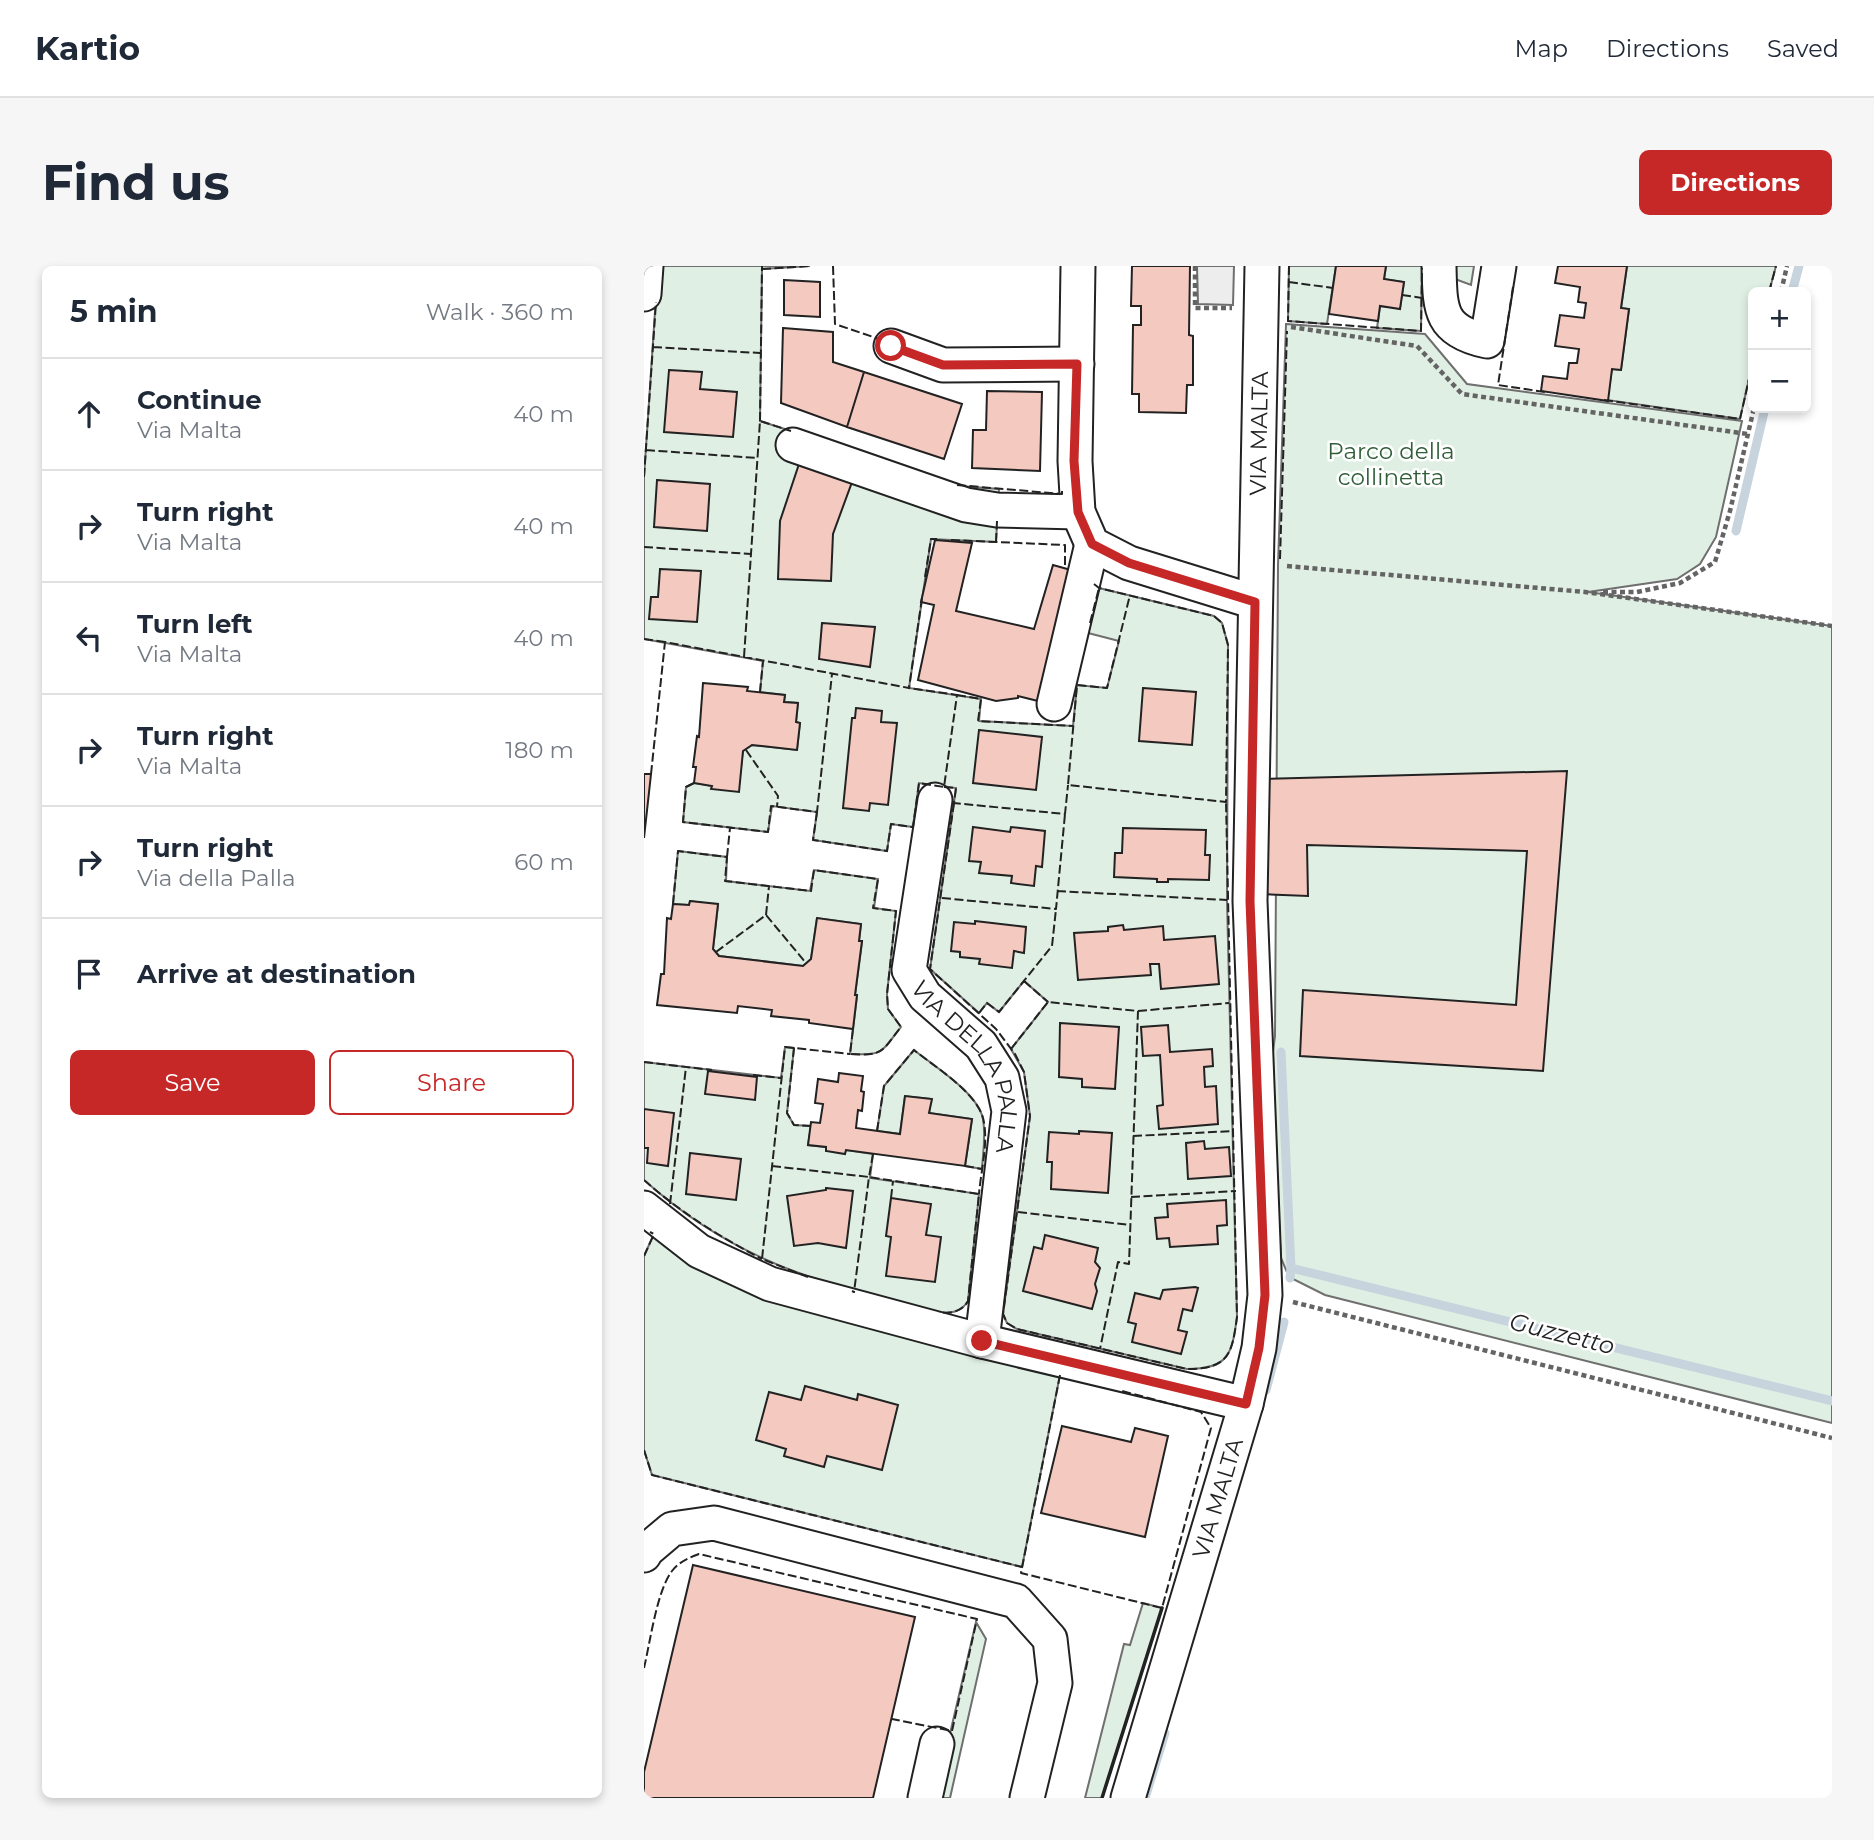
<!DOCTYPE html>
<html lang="en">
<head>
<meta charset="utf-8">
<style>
	body { margin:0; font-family:Montserrat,sans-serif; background:#f6f6f7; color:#1f2937 }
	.controls { position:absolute; right:21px; top:21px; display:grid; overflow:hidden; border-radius:10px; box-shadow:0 4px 10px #0003 }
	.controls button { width:63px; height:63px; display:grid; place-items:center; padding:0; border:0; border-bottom:2px solid #e0e1e3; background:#fff; color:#1f2937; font:35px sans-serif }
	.stop { position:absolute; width:21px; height:21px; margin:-16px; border:5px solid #c62828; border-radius:50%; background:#fff }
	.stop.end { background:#c62828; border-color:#fff; box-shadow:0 2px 7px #0008 }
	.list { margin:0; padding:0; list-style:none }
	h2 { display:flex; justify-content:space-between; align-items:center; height:91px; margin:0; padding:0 28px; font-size:30px }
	h2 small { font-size:23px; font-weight:400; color:#747a83 }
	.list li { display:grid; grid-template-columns:46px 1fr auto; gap:21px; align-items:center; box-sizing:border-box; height:112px; padding:0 28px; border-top:2px solid #e0e1e3 }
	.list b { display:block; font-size:26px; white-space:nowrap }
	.list p { margin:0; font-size:23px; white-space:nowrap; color:#747a83 }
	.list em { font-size:23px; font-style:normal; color:#747a83 }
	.actions { display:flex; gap:14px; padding:21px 28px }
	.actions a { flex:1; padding:16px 0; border:2px solid #c62828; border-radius:10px; text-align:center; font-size:24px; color:#c62828 }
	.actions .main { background:#c62828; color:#fff }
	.icon { flex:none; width:38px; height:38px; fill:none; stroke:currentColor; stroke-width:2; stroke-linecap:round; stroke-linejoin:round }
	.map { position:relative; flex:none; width:1188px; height:1532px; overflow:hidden; border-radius:10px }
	header { display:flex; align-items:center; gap:42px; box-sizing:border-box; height:98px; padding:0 35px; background:#fff; border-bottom:2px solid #e0e1e3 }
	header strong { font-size:33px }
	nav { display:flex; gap:38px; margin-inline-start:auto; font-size:24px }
	.intro { display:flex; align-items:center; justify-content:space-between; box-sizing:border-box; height:168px; padding:0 42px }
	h1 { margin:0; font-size:49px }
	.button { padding:18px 32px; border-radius:10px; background:#c62828; color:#fff; font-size:24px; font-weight:700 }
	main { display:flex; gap:42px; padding:0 42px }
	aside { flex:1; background:#fff; border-radius:10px; box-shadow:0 4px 10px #0003 }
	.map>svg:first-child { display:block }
	.green { fill:#e0efe3; stroke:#6f6f6f; stroke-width:2 }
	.parking { fill:#ededed; stroke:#6f6f6f; stroke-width:2 }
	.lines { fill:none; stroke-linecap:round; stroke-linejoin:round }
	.stream { stroke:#c7d3dd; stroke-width:9 }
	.building { fill:#f3c9c0; stroke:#222; stroke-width:2 }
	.minor-casing { stroke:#222; stroke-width:37 }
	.path { stroke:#646464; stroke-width:4.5; stroke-dasharray:5 3.5; stroke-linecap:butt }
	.minor { stroke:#fff; stroke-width:33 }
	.fence { stroke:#222; stroke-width:2; stroke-dasharray:9 3.5; stroke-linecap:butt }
	.wall { stroke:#222; stroke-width:3.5 }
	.route { stroke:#c62828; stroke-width:9 }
	.labels { text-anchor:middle; stroke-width:5; stroke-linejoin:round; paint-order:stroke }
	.street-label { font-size:23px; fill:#222; stroke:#fff }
	.park-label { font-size:23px; fill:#2f5e38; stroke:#fff }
	.water-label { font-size:24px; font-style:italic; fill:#222; stroke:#fff }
</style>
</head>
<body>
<header>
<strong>Kartio</strong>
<nav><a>Map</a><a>Directions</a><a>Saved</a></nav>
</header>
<div class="intro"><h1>Find us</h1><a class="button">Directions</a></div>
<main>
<aside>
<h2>5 min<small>Walk · 360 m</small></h2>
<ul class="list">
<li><svg class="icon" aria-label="ahead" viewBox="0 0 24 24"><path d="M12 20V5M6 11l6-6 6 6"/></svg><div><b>Continue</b><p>Via Malta</p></div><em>40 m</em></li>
<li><svg class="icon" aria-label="right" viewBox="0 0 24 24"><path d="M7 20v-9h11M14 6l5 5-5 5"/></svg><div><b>Turn right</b><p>Via Malta</p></div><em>40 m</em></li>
<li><svg class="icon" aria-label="left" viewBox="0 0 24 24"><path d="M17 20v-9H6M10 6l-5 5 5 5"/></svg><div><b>Turn left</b><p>Via Malta</p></div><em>40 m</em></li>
<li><svg class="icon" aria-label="right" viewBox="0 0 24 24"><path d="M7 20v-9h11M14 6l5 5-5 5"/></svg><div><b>Turn right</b><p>Via Malta</p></div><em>180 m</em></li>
<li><svg class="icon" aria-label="right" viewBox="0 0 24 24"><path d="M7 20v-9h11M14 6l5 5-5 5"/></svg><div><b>Turn right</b><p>Via della Palla</p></div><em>60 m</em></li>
<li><svg class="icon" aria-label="arrive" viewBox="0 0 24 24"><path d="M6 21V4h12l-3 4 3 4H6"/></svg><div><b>Arrive at destination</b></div></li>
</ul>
<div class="actions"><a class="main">Save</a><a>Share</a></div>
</aside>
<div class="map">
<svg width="1188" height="1532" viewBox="0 0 1188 1532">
	<rect width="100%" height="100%" fill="#fff"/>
	<!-- green -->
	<path class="green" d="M 14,0 L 166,0 L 118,3 L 116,155 L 316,220 L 355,223 L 352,276 L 287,273 L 265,422 L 337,433 L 335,455 L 429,460 L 433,419 L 463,422 L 475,375 L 444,367 L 455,322 L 570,350 L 578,357 L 584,379 L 583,634 L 593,1051 C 588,1088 585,1103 543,1103 L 373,1063 L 363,1057 L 359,1048 L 386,850 L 380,806 L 367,783 L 404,736 L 380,715 L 355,746 L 343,737 L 335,747 L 286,703 L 312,522 L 275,517 L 269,561 L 247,558 L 243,585 L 169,574 L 173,546 L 128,540 L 124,566 L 39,556 L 42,521 L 50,517 L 68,520 L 68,522 L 94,525 L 99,485 L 108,479 L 153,484 L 156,457 L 152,456 L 154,437 L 140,436 L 141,429 L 116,426 L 119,395 L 0,373 L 0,211 Z
		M 645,0 L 692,0 L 683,58 L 644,55 Z
		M 742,0 L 778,0 L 777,65 L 733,62 L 736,40 L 756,42 L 760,16 L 740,13 Z
		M 811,0 L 830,0 L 827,19 L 811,13 Z
		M 983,0 L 1132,0 L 1125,26 L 1109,26 L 1109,95 L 1096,153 L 963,134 L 968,103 L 977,104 L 985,43 L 977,42 Z
		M 642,58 L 781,68 L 823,118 L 1098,155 L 1072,271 L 1056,298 L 1033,313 L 944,326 L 1188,360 L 1188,1157 L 681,1029 L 645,1011 L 637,992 L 627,801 L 631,770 L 634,299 Z
		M 34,585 L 83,591 L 82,615 L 166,625 L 170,604 L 234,613 L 230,642 L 252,645 L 243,728 L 244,743 L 257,761 C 237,786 240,790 206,788 L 213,730 L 211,729 L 218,676 L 215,675 L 217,658 L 173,652 L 167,693 L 159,700 L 75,690 L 69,683 L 74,639 L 46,635 L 45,639 L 29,638 Z
		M 141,781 L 150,782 L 143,847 L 150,859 L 167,860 L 164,879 L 182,881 L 182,885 L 202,884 L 229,888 L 226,912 L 335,928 L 324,1035 C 318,1045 309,1047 298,1047 C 181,1019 92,997 0,914 L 0,796 L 137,812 Z
		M 270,784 C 291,801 334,827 339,853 C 342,870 339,886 338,903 L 321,900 L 328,853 L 285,847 L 287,833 L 261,830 L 256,868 L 233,865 L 240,820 Z
		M 10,968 L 416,1109 L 378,1301 L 8,1209 L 0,1184 L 0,990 Z
		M 499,1337 L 518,1342 L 458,1532 L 441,1532 L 480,1378 L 486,1379 Z
		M 332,1356 L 342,1373 L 306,1532 L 291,1532 Z"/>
	<!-- parking -->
	<path class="parking" d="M 553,0 L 590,0 L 589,39 L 554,38 Z"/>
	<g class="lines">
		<!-- stream -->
		<path class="stream" d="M 1148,26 L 1155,0
			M 1092,265 L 1121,142
			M 637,786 L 647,1002 L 646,1012
			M 647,1002 L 1188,1135
			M 622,1124 L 640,1056
			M 501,1532 L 521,1467"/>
	</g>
	<!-- building -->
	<path class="building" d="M 488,0 L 546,0 L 545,69 L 549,70 L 549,119 L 543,119 L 542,147 L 495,146 L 495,128 L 488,128 L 489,59 L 497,59 L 497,40 L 487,40 Z
		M 692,0 L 742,0 L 740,13 L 760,16 L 756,43 L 736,40 L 734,55 L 685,48 Z
		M 914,0 L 983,0 L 977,42 L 985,43 L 977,104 L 968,103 L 964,135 L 897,125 L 899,110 L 923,113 L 925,97 L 933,97 L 935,83 L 911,80 L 916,49 L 940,52 L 942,37 L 934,36 L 936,21 L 911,17 Z
		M 140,14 L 176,16 L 176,51 L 140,49 Z
		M 139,62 L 189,66 L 189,96 L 220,106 L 203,161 L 137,137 Z
		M 25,104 L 58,106 L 56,123 L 93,126 L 89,171 L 20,166 Z
		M 220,106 L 318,138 L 300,193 L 203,161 Z
		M 343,125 L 398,126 L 396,205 L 328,202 L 329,164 L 342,164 Z
		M 155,198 L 208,216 L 189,268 L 187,315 L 134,313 L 136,255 Z
		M 13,214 L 66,218 L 63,265 L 10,261 Z
		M 291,274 L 328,277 L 312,345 L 390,363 L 409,299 L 434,306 L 394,435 L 374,430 L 374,432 L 352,435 L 274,414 L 290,339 L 277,336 Z
		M 16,303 L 57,305 L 53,356 L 5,353 L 7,331 L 14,331 Z
		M 178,357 L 231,361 L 226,401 L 175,393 Z
		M 59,417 L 104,421 L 103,425 L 141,429 L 140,436 L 154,437 L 152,456 L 156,457 L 153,484 L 108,479 L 99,485 L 95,526 L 67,523 L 68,520 L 50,517 L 52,501 L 49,501 L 53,470 L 55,471 Z
		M 499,422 L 552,426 L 548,479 L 495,475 Z
		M 212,442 L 238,445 L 237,456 L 253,457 L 244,539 L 226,537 L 225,545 L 199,542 L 208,452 L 211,452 Z
		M 335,464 L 398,471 L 392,524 L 329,517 Z
		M 923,505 L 899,805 L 656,790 L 659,724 L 872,739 L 883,585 L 663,579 L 664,630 L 616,628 L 619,513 Z
		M 0,508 L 7,508 L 0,572 Z
		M 329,561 L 366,566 L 367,561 L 401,565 L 398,601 L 392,600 L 390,620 L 367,617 L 368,610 L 335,607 L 337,596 L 325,595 Z
		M 479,562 L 562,564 L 561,589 L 566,589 L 565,614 L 524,613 L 524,616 L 513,616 L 513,613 L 470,611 L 471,587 L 478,587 Z
		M 46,635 L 74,638 L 69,683 L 75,690 L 159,700 L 167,693 L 173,652 L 217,658 L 215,675 L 218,675 L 211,729 L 213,729 L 209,763 L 165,757 L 165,754 L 127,750 L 128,744 L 94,740 L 93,747 L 13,739 L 17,708 L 20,708 L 23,652 L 27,653 L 29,638 L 45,639 Z
		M 331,655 L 382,661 L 380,687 L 370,685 L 368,702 L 335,698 L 336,693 L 316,691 L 316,686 L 307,685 L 310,656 L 331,658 Z
		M 479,659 L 480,664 L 519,660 L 520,674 L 571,670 L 575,718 L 517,723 L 515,698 L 506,698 L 507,709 L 434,714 L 430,667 L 464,665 L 464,661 Z
		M 416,757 L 475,761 L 471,823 L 438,821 L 438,813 L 415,811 Z
		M 524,759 L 526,786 L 568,783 L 569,800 L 560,801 L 561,821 L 572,820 L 574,858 L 515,863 L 513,840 L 519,839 L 516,789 L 499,790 L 497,761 Z
		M 64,805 L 113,811 L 111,834 L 61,828 Z
		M 195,807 L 219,810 L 217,825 L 220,826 L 218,845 L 214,844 L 212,862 L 256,868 L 261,830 L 288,833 L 285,847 L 328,853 L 321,900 L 202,884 L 201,888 L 182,885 L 182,881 L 164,879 L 167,856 L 176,857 L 179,838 L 171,837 L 174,813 L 194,816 Z
		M 0,843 L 30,847 L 24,900 L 3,897 L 4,882 L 0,882 Z
		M 435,865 L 468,867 L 464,927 L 407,923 L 408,896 L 403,896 L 405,866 L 435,868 Z
		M 560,875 L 561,883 L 585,881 L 587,910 L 544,913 L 542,877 Z
		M 46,887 L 97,893 L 92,934 L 42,928 Z
		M 182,922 L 209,925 L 202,982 L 174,977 L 150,980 L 143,930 L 182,924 Z
		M 247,932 L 287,938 L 282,969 L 297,971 L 291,1016 L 242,1010 L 247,971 L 242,970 Z
		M 582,934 L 583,959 L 573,960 L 574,978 L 526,981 L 525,972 L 513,973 L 511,952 L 524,951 L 523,938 Z
		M 401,969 L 454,982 L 451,996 L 456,1002 L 451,1018 L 453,1025 L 448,1043 L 379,1025 L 390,981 L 398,983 Z
		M 551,1021 L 554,1022 L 548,1045 L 539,1043 L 534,1064 L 543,1066 L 537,1088 L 488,1076 L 492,1058 L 484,1056 L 491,1027 L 516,1033 L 519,1024 Z
		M 161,1120 L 213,1134 L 214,1128 L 254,1139 L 238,1204 L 183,1190 L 180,1201 L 140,1190 L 142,1183 L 112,1174 L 125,1126 L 157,1134 Z
		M 418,1160 L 487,1176 L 491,1162 L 524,1170 L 501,1271 L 397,1247 Z
		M 49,1299 L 271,1351 L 229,1532 L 0,1532 L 0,1506 Z"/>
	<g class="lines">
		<defs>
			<g id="minor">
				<path d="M 434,0 L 431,195 L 434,246 L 448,278 L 485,297 L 611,336"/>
				<path d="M 795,0 C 796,43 795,65 843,75 L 855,0"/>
				<path d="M 0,28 L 2,0"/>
				<path d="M 247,80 L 299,99 L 433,98"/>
				<path d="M 149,179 L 322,239 L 353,244 L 434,246"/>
				<path d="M 410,438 L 448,278"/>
				<path id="s1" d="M 291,534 L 265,704 L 281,730 L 337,779 L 358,812 L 365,845 L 338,1075"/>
				<path d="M 0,942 L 55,985 L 126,1018 L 338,1075 L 602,1138"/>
				<path d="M 0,1289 L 2,1285 L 28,1263 L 70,1257 L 372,1335 L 406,1373 L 411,1417 L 383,1532"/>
				<path d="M 281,1532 L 293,1478"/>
				<path id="s2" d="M 484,1532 L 602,1138 L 615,1082 L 621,1029 L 606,635 L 618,0"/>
			</g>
		</defs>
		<!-- minor casing -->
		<use href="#minor" class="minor-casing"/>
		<!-- path -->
		<path class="path" d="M 551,0 L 551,42 L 588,42
			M 1137,26 L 1143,0
			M 647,61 L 773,80 L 818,128 L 1104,168
			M 643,300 L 941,326 L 1188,360
			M 959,326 L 993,326 L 1036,317 L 1071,296 L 1086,245 L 1110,142
			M 649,1036 L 1188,1172"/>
		<!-- minor -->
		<use href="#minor" class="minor"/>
		<!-- fence -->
		<path class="fence" d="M 189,0 L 191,58 L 238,74
			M 645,0 L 644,55 L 777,65 L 778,2
			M 118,3 L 166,0
			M 645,16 L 689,22
			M 869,21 L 854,119 L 901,126
			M 1125,26 L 1132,0
			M 758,29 L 778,32
			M 9,81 L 116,87
			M 960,134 L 1096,153 L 1109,95
			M 116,155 L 118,0
			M 2,184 L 113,192
			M 0,211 L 12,36
			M 313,219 L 418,228 L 418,225
			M 307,274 L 421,279 L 421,302
			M 352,276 L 353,255
			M 0,281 L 107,288
			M 636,293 L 643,65
			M 281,311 L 287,273 L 293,273
			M 450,318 L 455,322 L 570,350 L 578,357 L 584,379 L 582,536 L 424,519 L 433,419 L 463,422 L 486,329
			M 446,357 L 455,322
			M 0,373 L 21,376
			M 100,391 L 116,155 L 147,165
			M 116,426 L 119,395
			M 313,429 L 337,433 L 334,455 L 429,460
			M 102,484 L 134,530 L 133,541
			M 7,508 L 21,376 L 265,422 L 278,332
			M 50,517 L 42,521 L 39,556 L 124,566 L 127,540 L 173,546 L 188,408
			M 300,521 L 312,522 L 310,537 L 421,548 L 424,519
			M 310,537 L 286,703 L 352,763 L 371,788 L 380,806 L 386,850 L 359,1048 L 363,1057 L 373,1063 L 543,1103 C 585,1103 588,1088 593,1051 L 582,536
			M 173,546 L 169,574 L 243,585 L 247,558 L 269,561 L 275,517 L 300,521 L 313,429 L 265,422
			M 83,591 L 86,562
			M 413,625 L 583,634
			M 298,632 L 412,643 L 421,548
			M 29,638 L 34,585 L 83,591 L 81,615 L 167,625 L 170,604 L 234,613 L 229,642 L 252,645 L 243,728 L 244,743 L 257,761 C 237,786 240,790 206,788 L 209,763
			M 122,649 L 125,620
			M 72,686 L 122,649 L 162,697
			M 380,715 L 404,736
			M 494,745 L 585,737
			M 335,747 L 343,737 L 355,746 L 408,680 L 412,643
			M 150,782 L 143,847 L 150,859 L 167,860
			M 367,783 L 404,736 L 494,745 L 485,998 L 474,996 L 456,1083
			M 0,796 L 68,804
			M 109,809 L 137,812
			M 233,865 L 240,820 L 270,784 C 291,801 332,826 339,852 C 345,875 337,904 335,928
			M 489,870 L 589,865
			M 229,888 L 225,911 L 335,928 L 324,1035 C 318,1046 306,1048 295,1046
			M 128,900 L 225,911 L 210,1026 L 208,1025
			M 321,900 L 338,903
			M 0,914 C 36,946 76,971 118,993
			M 487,931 L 592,925
			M 247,932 L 249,915
			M 26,938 L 42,801
			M 374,946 L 486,959
			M 0,990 L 10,968 L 6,966
			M 164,1011 L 118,993 L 141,781 L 206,788
			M 416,1109 L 377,1307 L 518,1342 L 567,1162 L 557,1146 L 478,1125
			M 0,1184 L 8,1209 L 378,1301
			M 0,1402 C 6,1377 13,1324 28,1305 C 35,1296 44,1292 55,1288 L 333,1353 L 308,1465 L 248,1453"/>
		<!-- wall -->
		<path class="wall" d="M 458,1532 L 518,1342"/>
	</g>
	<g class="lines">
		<!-- route -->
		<path class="route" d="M 247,80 L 299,99 L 433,98 L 430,195 L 434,246 L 448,278 L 485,297 L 611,336 L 606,635 L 621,1029 L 615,1082 L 602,1138 L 338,1075"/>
	</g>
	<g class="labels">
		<!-- street labels -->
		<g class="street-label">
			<text dy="8" stroke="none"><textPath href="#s2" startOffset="1384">VIA MALTA</textPath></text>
			<text dy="8" stroke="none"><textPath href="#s1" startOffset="290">VIA DELLA PALLA</textPath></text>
			<text dy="8" stroke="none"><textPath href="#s2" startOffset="313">VIA MALTA</textPath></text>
		</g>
		<!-- park labels -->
		<g class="park-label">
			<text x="747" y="193">Parco della<tspan x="747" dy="26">collinetta</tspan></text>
		</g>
		<!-- water labels -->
		<g class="water-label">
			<text transform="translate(918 1068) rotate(14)" y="8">Guzzetto</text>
		</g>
	</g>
</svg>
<div class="controls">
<button>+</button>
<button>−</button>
</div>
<div class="stop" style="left:247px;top:80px"></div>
<div class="stop end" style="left:338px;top:1075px"></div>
</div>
</main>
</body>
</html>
